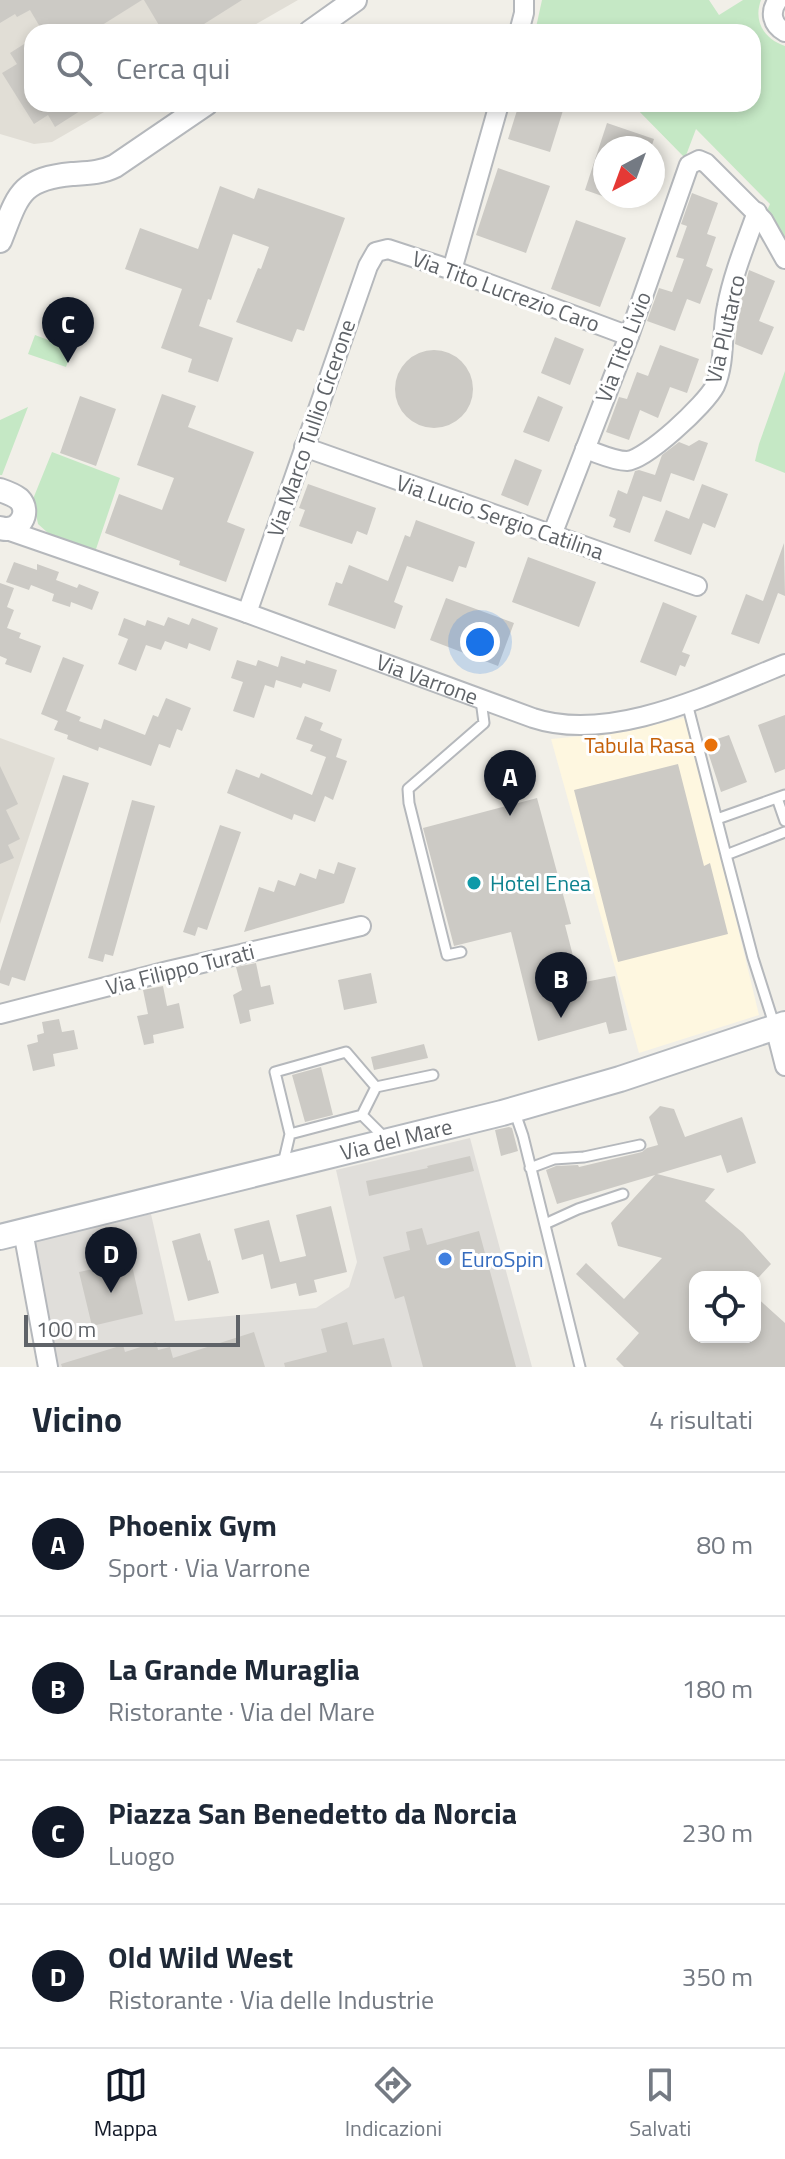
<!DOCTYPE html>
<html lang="it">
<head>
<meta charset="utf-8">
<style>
	body { margin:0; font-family:"Titillium Web",sans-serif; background:#f6f6f7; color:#1f2937 }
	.controls { position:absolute; right:24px; bottom:24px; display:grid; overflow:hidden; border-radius:16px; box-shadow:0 4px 12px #0003 }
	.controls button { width:72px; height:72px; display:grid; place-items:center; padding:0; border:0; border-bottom:2px solid #e0e1e3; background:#fff; color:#1f2937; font:40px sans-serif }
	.compass { position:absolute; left:593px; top:136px; width:72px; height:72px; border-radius:50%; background:#fff; box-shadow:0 4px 12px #0003; rotate:221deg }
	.scale { position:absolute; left:24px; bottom:20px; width:216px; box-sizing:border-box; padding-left:8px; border:4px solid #5f6368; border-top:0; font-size:22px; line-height:28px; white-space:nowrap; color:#5f6368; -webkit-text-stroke:6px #fff; paint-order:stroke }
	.you { position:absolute; left:480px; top:642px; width:28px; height:28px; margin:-20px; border:6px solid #fff; border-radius:50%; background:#1a73e8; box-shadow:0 0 0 12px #1a73e833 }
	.badge { display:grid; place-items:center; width:52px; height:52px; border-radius:50%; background:#111827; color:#fff; font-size:26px; font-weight:700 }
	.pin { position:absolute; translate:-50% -66px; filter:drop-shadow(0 2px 4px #0008) }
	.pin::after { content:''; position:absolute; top:42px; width:28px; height:24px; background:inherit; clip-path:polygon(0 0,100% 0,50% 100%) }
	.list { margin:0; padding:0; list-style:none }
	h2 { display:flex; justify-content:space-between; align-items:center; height:104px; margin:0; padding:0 32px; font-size:34px }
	h2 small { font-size:26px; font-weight:400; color:#747a83 }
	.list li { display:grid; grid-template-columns:52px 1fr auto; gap:24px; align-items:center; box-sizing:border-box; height:144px; padding:0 32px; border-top:2px solid #e0e1e3 }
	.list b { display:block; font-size:30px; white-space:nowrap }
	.list p { margin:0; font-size:26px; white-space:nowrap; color:#747a83 }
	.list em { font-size:26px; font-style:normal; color:#747a83 }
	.icon { flex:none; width:44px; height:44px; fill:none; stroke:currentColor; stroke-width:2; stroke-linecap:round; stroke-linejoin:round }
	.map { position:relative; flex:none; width:785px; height:1367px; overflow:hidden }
	.search { position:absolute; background:#fff; box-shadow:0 4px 12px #0003; left:24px; right:24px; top:24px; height:88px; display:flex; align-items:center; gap:20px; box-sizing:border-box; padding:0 28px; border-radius:24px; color:#747a83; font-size:30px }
	.sheet { height:680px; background:#fff }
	nav { display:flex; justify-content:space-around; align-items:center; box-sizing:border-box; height:112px; border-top:2px solid #e0e1e3; background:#fff; font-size:22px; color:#747a83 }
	nav a { display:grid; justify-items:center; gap:4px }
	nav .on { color:#111827 }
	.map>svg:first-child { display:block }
	.commercial { fill:#fef7e0 }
	.industrial { fill:#e0deda }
	.education { fill:#e1ded6 }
	.green { fill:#c5e8c5 }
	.building { fill:#cccac5 }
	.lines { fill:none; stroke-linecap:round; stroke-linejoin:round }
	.service-casing { stroke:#b5b8bc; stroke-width:13 }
	.minor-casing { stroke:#b5b8bc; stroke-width:22 }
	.tertiary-casing { stroke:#b5b8bc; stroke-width:26 }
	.secondary-casing { stroke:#b6babf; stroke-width:28 }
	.service { stroke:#fff; stroke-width:9 }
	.minor { stroke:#fff; stroke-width:18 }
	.tertiary { stroke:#fff; stroke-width:22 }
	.secondary { stroke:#fff; stroke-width:24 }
	.food-dot { fill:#e8710a; stroke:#fff; stroke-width:3 }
	.culture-dot { fill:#0f9aa8; stroke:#fff; stroke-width:3 }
	.shop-dot { fill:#3f7fe0; stroke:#fff; stroke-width:3 }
	.labels { text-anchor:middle; stroke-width:6; stroke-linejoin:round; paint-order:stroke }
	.street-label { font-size:22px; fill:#5f6368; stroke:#fff }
	.food-label { font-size:22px; fill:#c56008; stroke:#fff; text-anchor:end }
	.culture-label { font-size:22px; fill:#0d838f; stroke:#fff; text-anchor:start }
	.shop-label { font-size:22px; fill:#366cbe; stroke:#fff; text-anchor:start }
</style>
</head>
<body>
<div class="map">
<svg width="785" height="1367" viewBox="0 0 785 1367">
	<rect width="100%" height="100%" fill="#f1efe8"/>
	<!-- commercial -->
	<path class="commercial" d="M 687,717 L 759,1015 L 639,1053 L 551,739 L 624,732 Z"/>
	<!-- industrial -->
	<path class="industrial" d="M 470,1138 L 532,1367 L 56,1367 L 35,1238 L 151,1214 L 175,1321 L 316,1308 L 349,1287 L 357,1262 L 336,1170 Z"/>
	<!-- education -->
	<path class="education" d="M 0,0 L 298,0 L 242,32 L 32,32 L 32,104 L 118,104 L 52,142 L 34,144 L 0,134 Z
		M 0,738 L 55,758 L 0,924 Z"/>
	<!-- green -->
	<path class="green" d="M 542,0 L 709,0 L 719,15 L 743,0 L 761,0 C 753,21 764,39 785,46 L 785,250 L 763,220 L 770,204 L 696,129 L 685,158 L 632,104 L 753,104 L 753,32 L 535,32 Z
		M 35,335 L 72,349 L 66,367 L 28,354 Z
		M 785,371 L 785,473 L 755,461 L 759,444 Z
		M 28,407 L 2,475 L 0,475 L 0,420 Z
		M 52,452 L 120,478 L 94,555 L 57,541 L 38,524 L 33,499 Z"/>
	<!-- building -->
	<path class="building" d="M 0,0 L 142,0 L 91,32 L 43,32 L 30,10 L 17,17 L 15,14 L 0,23 Z
		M 144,0 L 242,0 L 204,24 L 210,32 L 163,32 Z
		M 32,39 L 32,104 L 91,104 L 55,127 L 48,115 L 34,124 L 2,73 L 17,64 L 10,53 Z
		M 519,104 L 565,104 L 550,152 L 508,139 Z
		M 607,123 L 654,139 L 651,148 L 605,148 L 605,197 L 585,190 Z
		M 498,168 L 550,186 L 526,253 L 476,235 Z
		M 220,186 L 254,199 L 258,188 L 345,218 L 304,331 L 297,329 L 292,342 L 236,322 L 258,268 L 261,269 L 269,247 L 233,234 L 211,300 L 208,299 L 199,326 L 233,338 L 218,382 L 188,372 L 192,359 L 161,348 L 182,289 L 125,269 L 140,228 L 198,249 Z
		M 692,193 L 718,203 L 707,234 L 716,237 L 706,266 L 713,269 L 700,304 L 687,299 L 675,331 L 647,321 L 659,288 L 672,292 L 684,259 L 676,257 L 687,226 L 681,224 Z
		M 576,220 L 626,238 L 600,307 L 551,289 Z
		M 749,270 L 775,281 L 759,321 L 774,327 L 762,355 L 735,344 L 739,308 Z
		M 555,337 L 584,349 L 570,385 L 541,373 Z
		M 660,345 L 699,359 L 687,393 L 670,387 L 658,418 L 640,410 L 629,440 L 606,432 L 619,397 L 627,399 L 637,372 L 648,376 Z
		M395 389a39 39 0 1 1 78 0a39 39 0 1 1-78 0Z
		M 162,394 L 196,406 L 188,427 L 254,452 L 227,522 L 245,529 L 226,582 L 179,565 L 180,561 L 105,533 L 119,494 L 162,510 L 174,478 L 137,465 Z
		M 80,396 L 116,409 L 96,466 L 60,453 Z
		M 538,396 L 563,407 L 549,442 L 523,432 Z
		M 699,440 L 708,443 L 694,481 L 671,473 L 661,502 L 643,496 L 630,533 L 613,527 L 616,519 L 609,516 L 618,490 L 627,494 L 635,471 L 639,470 L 655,475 L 662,455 L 679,442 L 689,446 Z
		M 515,459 L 542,470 L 528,506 L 501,495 Z
		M 308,484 L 376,508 L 367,535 L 357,531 L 352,544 L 299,526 L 305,510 L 299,508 Z
		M 702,484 L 728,494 L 715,528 L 703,523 L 691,555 L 654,541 L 666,510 L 689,519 Z
		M 416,520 L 475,542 L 466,568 L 459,566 L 453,582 L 407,566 L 394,602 L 403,606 L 395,629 L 328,605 L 336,582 L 342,584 L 349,565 L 388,581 L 405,535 L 410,537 Z
		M 784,543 L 785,596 L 778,593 L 759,644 L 731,634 L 746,594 L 763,601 Z
		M 528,557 L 596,582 L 579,627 L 512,602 Z
		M 14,562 L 37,570 L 37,564 L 59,572 L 56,580 L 77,588 L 79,584 L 99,592 L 92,610 L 71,602 L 70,607 L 52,601 L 54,594 L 31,585 L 29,590 L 6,582 Z
		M 0,583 L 14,588 L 7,607 L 14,610 L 7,628 L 21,633 L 19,638 L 41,646 L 31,673 L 5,664 L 7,659 L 0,656 Z
		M 446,598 L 514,623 L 498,666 L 430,640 Z
		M 663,602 L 697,616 L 682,652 L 690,655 L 685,667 L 680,665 L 676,676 L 640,662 Z
		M 168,617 L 189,625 L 192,618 L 218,628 L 210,651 L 189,643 L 187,649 L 165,641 L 161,650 L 146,645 L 136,671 L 118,664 L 128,639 L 118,635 L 124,618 L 145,626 L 147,620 L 164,626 Z
		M 281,656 L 305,664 L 306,660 L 337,670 L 330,692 L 303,683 L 301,688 L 276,680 L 274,688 L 265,685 L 254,718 L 233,711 L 243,682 L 231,678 L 237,660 L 256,666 L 258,660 L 278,667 Z
		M 63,657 L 84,665 L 66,711 L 81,717 L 79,721 L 101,729 L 104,719 L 145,735 L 153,715 L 158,717 L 166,698 L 191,708 L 182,731 L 177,729 L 170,748 L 159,744 L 151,766 L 99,747 L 98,751 L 67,739 L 68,735 L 54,730 L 58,721 L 41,714 Z
		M 785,715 L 785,769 L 775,773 L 758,725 Z
		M 305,716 L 323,723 L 320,730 L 342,739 L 336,757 L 347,761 L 333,800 L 325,796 L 315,822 L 294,814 L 292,820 L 227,793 L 236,769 L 259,778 L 261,773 L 312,795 L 326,757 L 310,751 L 313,745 L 296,739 Z
		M 729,735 L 747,782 L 721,792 L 705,743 Z
		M 678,764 L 704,866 L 710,863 L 728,934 L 618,962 L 574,790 Z
		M 0,766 L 18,804 L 6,810 L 20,839 L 8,845 L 14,858 L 0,864 Z
		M 63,775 L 89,783 L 25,981 L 12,977 L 9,986 L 0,983 L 0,971 Z
		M 537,798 L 571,924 L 565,925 L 580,983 L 615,976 L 627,1030 L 609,1034 L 606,1022 L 538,1041 L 511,932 L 454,946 L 423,828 Z
		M 132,800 L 155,806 L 113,956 L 105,954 L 103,962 L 88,958 Z
		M 220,825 L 241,832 L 207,930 L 198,927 L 195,936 L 183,932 Z
		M 338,862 L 356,868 L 344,903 L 244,932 L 259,887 L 274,892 L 278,880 L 295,886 L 300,873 L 316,879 L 319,869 L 334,874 Z
		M 256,963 L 261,987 L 270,985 L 274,1004 L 249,1010 L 251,1021 L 240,1024 L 233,995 L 242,990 L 236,967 Z
		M 371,973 L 377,1003 L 344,1010 L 338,980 Z
		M 163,986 L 167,1006 L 179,1003 L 184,1028 L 153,1035 L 154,1043 L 144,1045 L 137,1016 L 148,1014 L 143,990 Z
		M 59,1019 L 62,1032 L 74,1030 L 78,1049 L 53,1054 L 55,1066 L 33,1071 L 27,1045 L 38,1042 L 37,1035 L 44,1033 L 42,1022 Z
		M 424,1044 L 428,1058 L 374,1070 L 371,1057 Z
		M 321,1067 L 333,1115 L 305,1122 L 292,1075 Z
		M 660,1106 L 674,1109 L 685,1137 L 742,1117 L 756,1163 L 727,1173 L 721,1155 L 657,1174 L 715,1189 L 705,1201 L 743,1233 L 771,1264 L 759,1277 L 695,1277 L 695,1337 L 755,1337 L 755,1296 L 785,1323 L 785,1367 L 624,1367 L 616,1359 L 639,1333 L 576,1274 L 586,1263 L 624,1299 L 662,1258 L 618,1246 L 611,1223 L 655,1175 L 557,1204 L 546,1170 L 556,1166 L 578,1165 L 579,1167 L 642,1152 L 647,1148 L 658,1145 L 649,1117 Z
		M 509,1127 L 512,1128 L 518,1151 L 501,1156 L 495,1130 Z
		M 470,1156 L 474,1171 L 369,1196 L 366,1181 L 428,1168 L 427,1166 Z
		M 331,1206 L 347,1272 L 314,1280 L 317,1292 L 299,1296 L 296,1283 L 271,1289 L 263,1254 L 242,1260 L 234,1229 L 269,1220 L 280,1262 L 306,1256 L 296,1215 Z
		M 422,1228 L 427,1245 L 479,1231 L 516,1367 L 423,1367 L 404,1296 L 395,1299 L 383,1257 L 410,1250 L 406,1232 Z
		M 200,1233 L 208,1261 L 210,1260 L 219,1293 L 188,1301 L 172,1241 Z
		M 131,1261 L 143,1314 L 92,1326 L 79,1272 Z
		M 347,1322 L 353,1345 L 384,1338 L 392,1367 L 285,1367 L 284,1363 L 327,1352 L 321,1329 Z
		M 254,1332 L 265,1367 L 62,1367 L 61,1364 L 123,1345 L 125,1352 L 156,1342 L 158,1350 L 170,1347 L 173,1358 Z"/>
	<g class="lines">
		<defs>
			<path id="service" d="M 687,703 L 726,855
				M 777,798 L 785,821
				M 717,819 L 785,795
				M 461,952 L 447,955 L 409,803 L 408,789 L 484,723 L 481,700
				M 775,1027 L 753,958 L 726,855 L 785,832
				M 514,1110 L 523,1136 L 580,1367
				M 362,1115 L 376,1087 L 433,1075
				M 290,1134 L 275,1072 L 346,1052 L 376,1087
				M 283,1164 L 290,1134 L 362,1115 L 387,1140
				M 530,1168 L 554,1159 L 584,1157 L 640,1145
				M 545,1224 L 578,1209 L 623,1194"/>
			<g id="minor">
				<path d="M 778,0 C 769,12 772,25 785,32"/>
				<path d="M 519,32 L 524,13 L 524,0"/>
				<path d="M 452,270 L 499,104"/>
				<path d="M 304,447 L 697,586"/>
				<path d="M 585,449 C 598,453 613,461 627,461 C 646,460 706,404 715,386 C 726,361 721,332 727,306 C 733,274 746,243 757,212"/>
				<path id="s1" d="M 7,530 L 247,613 L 533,718 C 611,744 712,693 785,664"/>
				<path d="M 552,535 L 629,336 L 689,165 L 699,160 L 706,163 L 763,220 L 785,259"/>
				<path d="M 247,613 L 368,266 L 376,252 L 388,249 L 452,270 L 629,336"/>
				<path d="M 0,1014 L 168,971 L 361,926"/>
				<path d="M 775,1027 L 785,1066"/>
				<path d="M 23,1231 L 48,1367"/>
			</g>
			<path id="tertiary" d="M 310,32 L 355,0
				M 0,241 C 18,196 19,179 72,174 C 87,173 101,173 115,166 L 206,104
				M 0,490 C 6,492 14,495 19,499 C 32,512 19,534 0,528"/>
			<g id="secondary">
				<path id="s2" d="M 0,1237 L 502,1113 L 620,1079 L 785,1024"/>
			</g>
		</defs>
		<!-- service casing -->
		<use href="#service" class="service-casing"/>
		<!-- minor casing -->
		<use href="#minor" class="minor-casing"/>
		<!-- tertiary casing -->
		<use href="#tertiary" class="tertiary-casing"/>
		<!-- secondary casing -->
		<use href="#secondary" class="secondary-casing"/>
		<!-- service -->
		<use href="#service" class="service"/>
		<!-- minor -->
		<use href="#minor" class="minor"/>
		<!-- tertiary -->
		<use href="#tertiary" class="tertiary"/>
		<!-- secondary -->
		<use href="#secondary" class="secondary"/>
	</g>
	<!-- markers -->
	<circle class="food-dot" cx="711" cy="745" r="8"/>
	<circle class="culture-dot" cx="474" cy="883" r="8"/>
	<circle class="shop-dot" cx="445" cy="1259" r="8"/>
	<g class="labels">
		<!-- street labels -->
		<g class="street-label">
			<text transform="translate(506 291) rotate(20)" y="8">Via Tito Lucrezio Caro</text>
			<text transform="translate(725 329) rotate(-77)" y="8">Via Plutarco</text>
			<text transform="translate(623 347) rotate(-69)" y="8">Via Tito Livio</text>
			<text transform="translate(311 428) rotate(-71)" y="8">Via Marco Tullio Cicerone</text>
			<text transform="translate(500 517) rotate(19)" y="8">Via Lucio Sergio Catilina</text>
			<text dy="8" stroke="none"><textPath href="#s1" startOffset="446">Via Varrone</textPath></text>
			<text transform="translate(180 969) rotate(-14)" y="8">Via Filippo Turati</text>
			<text dy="8" stroke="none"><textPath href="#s2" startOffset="408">Via del Mare</textPath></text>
		</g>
		<!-- food labels -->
		<g class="food-label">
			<text x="695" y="753">Tabula Rasa</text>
		</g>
		<!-- culture labels -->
		<g class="culture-label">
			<text x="490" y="891">Hotel Enea</text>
		</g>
		<!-- shop labels -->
		<g class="shop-label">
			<text x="461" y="1267">EuroSpin</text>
		</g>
	</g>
</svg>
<div class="controls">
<button><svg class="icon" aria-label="locate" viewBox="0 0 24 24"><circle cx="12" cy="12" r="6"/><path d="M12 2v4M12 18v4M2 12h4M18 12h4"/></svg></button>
</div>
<svg class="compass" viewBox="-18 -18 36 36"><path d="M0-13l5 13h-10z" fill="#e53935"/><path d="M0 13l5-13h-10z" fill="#747a83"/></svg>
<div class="scale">100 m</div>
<div class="you"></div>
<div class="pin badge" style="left:510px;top:816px">A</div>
<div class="pin badge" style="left:561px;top:1018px">B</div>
<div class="pin badge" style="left:68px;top:363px">C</div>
<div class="pin badge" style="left:111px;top:1293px">D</div>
<div class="search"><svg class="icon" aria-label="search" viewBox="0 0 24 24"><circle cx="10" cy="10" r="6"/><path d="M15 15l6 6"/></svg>Cerca qui</div>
</div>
<section class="sheet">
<h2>Vicino<small>4 risultati</small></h2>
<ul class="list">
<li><span class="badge">A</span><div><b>Phoenix Gym</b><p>Sport · Via Varrone</p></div><em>80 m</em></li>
<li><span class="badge">B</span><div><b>La Grande Muraglia</b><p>Ristorante · Via del Mare</p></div><em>180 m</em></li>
<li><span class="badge">C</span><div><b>Piazza San Benedetto da Norcia</b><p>Luogo</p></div><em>230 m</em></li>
<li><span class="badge">D</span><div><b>Old Wild West</b><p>Ristorante · Via delle Industrie</p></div><em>350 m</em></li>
</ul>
</section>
<nav>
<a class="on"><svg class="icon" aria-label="map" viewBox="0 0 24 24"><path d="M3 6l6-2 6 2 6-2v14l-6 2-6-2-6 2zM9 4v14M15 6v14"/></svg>Mappa</a>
<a><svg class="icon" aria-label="directions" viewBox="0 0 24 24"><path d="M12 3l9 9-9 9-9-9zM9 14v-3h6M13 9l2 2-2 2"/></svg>Indicazioni</a>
<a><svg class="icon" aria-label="saved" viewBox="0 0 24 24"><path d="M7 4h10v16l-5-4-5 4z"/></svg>Salvati</a>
</nav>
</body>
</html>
